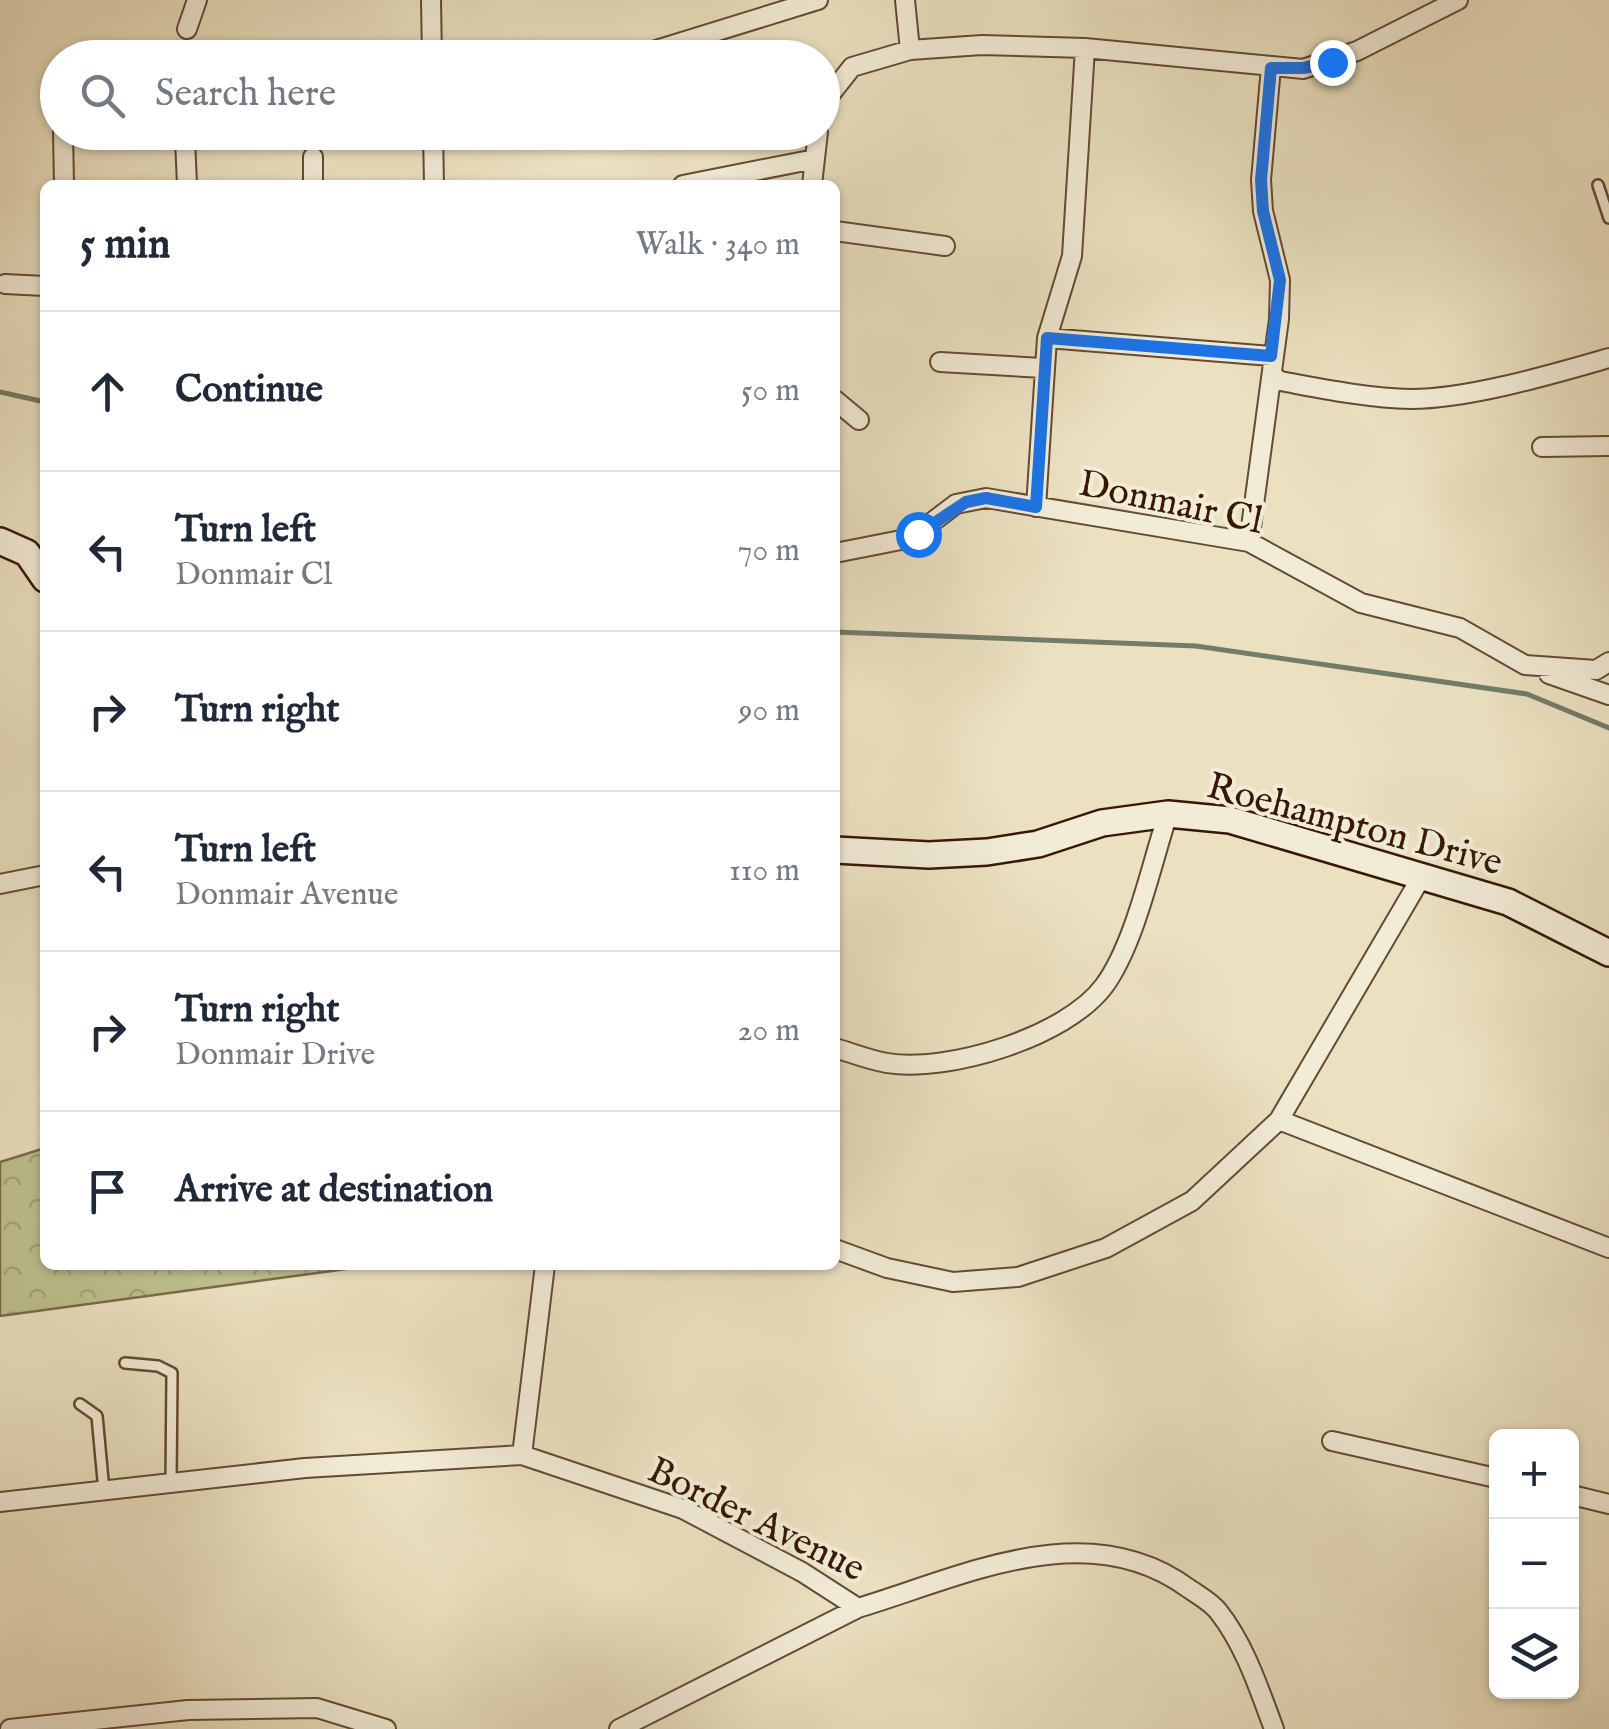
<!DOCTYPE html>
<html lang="en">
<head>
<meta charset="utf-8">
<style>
	body { margin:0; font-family:"IM FELL English",serif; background:#f6f6f7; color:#1f2937 }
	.controls { position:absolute; right:30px; bottom:30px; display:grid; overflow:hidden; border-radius:15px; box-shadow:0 2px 8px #0004 }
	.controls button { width:90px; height:90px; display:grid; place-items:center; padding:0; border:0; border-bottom:2px solid #e0e1e3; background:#fff; color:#1f2937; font:50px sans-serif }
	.stop { position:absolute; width:30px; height:30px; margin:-22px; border:8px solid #1a73e8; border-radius:50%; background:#fff }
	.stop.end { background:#1a73e8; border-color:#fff; box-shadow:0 2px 10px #0008 }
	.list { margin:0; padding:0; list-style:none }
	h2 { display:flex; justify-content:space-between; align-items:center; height:130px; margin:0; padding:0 40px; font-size:42px }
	h2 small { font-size:32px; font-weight:400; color:#747a83 }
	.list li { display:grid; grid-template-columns:65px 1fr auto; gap:30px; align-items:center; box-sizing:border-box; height:160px; padding:0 40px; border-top:2px solid #e0e1e3 }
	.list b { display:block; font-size:38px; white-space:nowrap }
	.list p { margin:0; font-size:32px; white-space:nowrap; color:#747a83 }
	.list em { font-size:32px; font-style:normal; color:#747a83 }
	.icon { flex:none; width:55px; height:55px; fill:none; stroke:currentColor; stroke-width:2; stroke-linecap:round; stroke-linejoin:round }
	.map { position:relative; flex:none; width:1609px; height:1729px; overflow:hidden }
	.search { position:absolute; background:#fff; box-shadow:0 2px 8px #0004; left:40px; top:40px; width:800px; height:110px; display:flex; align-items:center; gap:25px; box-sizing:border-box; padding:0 35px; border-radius:55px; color:#747a83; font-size:38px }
	.panel { position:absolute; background:#fff; box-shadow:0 2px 8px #0004; left:40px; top:180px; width:800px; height:1090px; border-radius:15px }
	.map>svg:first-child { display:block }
	.park { fill:url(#park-crowns); stroke:#7b6c4a; stroke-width:2.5 }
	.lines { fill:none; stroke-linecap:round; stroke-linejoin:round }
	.stream { stroke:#727c6a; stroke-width:5 }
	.lane-casing { stroke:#654a34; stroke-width:14 }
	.street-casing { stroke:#654a34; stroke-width:22 }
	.secondary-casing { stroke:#381805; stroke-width:30 }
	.lane { stroke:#f2ecd7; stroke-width:9 }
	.street { stroke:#f2ecd7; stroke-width:18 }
	.secondary { stroke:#f2ecd7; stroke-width:25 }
	.route { stroke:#1a73e8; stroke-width:12 }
	.labels { text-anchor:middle; stroke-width:8; stroke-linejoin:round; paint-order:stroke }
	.street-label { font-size:38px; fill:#381805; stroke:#f2ecd7 }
</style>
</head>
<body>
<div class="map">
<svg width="1609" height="1729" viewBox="0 0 1609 1729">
	<defs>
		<pattern id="park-crowns" width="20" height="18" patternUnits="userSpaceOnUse" patternTransform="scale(2.5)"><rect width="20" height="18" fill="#bec18e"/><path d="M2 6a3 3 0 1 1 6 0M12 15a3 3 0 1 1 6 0" fill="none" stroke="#a4a579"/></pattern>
	</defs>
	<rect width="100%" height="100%" fill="#ebe1c1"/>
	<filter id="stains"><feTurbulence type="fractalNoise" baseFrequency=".002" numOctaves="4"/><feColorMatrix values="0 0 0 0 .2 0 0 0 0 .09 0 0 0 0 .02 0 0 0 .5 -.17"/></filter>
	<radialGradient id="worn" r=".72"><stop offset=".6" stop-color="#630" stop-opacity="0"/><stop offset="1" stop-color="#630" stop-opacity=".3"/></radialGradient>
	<!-- park -->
	<path class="park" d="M 45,1148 L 45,1265 L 376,1265 L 0,1316 L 0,1162 Z"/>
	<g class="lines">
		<!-- stream -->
		<path class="stream" d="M 0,392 L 45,402
			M 835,632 L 1196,646 L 1527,694 L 1609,728"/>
		<defs>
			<path id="lane" d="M 1598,185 L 1609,218
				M 125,1363 L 158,1366 L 172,1373 L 171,1483
				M 80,1404 L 97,1416 L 104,1491"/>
			<path id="street" d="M 431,0 L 432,58
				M 905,0 L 910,50
				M 187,29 L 197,0
				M 630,58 L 818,0
				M 822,105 L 852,67 L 910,50 L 982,45 L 1085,48 L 1303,69 L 1357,51 L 1458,0
				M 63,132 L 64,185
				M 433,132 L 434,185
				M 185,139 L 187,185
				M 313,157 L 313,185
				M 683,185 L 815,159
				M 812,185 L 818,132
				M 835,231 L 945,246
				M 5,284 L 45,286
				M 1047,338 L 1271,356
				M 940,362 L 1043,368
				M 1273,376 L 1280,381 C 1324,389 1367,398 1411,399 C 1469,399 1553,374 1609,358
				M 835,400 L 859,420
				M 1542,447 L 1609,446
				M 1036,507 L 1047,338 L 1072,256 L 1085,48
				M 1249,542 L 1279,319 L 1280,280 L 1263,211 L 1261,180 L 1271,67
				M 835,553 L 911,538 L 956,504 L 986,498 L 1249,542 L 1361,603 L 1460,628 L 1525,665 L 1596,670 L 1609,662
				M 1549,674 L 1609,695
				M 0,884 L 45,875
				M 835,1048 C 852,1053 869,1060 887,1063 C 948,1073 1066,1037 1104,986 C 1135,944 1151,865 1168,814
				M 1279,1120 L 1609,1248
				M 835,1249 L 887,1268 L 953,1282 L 1018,1277 L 1106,1248 L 1192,1201 L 1279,1120 L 1422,876
				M 1332,1441 L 1496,1478
				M 522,1455 L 545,1265
				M 1572,1495 L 1609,1504
				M 0,1502 L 305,1468 L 522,1455 L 683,1509 L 802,1572 L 858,1608 C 964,1576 1087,1514 1188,1588 C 1198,1595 1211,1602 1218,1611 C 1245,1645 1259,1689 1274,1729
				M 10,1729 L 188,1710 L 317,1708 L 386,1729
				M 619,1729 L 858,1608"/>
			<path id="secondary" d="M 0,541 L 27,553 L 45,579
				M 835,850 L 929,855 L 987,852 L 1038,844 L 1102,823 L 1168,814 L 1230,820 L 1508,902 L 1609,953"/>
		</defs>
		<!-- lane casing -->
		<use href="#lane" class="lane-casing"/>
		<!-- street casing -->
		<use href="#street" class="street-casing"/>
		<!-- secondary casing -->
		<use href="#secondary" class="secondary-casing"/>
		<!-- lane -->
		<use href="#lane" class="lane"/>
		<!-- street -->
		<use href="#street" class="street"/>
		<!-- secondary -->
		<use href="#secondary" class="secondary"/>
	</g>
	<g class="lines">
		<!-- route -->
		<path class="route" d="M 918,534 L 966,502 L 986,498 L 1036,507 L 1047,338 L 1271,356 L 1280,280 L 1263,211 L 1261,180 L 1271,68 L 1303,68 L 1332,62"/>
	</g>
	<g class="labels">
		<!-- street labels -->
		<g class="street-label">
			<text transform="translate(1171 501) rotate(12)" y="13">Donmair Cl</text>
			<text transform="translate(1355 823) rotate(15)" y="13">Roehampton Drive</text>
			<text transform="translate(757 1518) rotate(26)" y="13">Border Avenue</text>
		</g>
	</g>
	<rect width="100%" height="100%" filter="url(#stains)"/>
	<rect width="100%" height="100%" fill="url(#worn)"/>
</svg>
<div class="controls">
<button>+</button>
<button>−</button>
<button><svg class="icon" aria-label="layers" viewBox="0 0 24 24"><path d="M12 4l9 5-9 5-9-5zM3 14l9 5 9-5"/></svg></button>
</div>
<div class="stop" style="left:918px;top:534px"></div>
<div class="stop end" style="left:1332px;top:62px"></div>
<div class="search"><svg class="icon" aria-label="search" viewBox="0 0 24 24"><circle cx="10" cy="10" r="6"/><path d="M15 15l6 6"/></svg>Search here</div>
<section class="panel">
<h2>5 min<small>Walk · 340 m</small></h2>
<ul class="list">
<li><svg class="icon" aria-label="ahead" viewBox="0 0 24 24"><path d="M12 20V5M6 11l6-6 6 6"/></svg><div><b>Continue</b></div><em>50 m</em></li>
<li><svg class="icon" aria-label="left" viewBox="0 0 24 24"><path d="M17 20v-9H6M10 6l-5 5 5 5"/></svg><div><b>Turn left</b><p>Donmair Cl</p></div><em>70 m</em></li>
<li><svg class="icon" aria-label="right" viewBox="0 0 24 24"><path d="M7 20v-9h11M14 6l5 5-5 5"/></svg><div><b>Turn right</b></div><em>90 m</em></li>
<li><svg class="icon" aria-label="left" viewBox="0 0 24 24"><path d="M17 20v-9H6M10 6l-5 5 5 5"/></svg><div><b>Turn left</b><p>Donmair Avenue</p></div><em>110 m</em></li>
<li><svg class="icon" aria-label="right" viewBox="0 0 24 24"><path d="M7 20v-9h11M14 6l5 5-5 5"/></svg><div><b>Turn right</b><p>Donmair Drive</p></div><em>20 m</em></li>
<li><svg class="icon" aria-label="arrive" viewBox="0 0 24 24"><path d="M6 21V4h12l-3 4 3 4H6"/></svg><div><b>Arrive at destination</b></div></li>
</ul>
</section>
</div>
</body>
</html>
